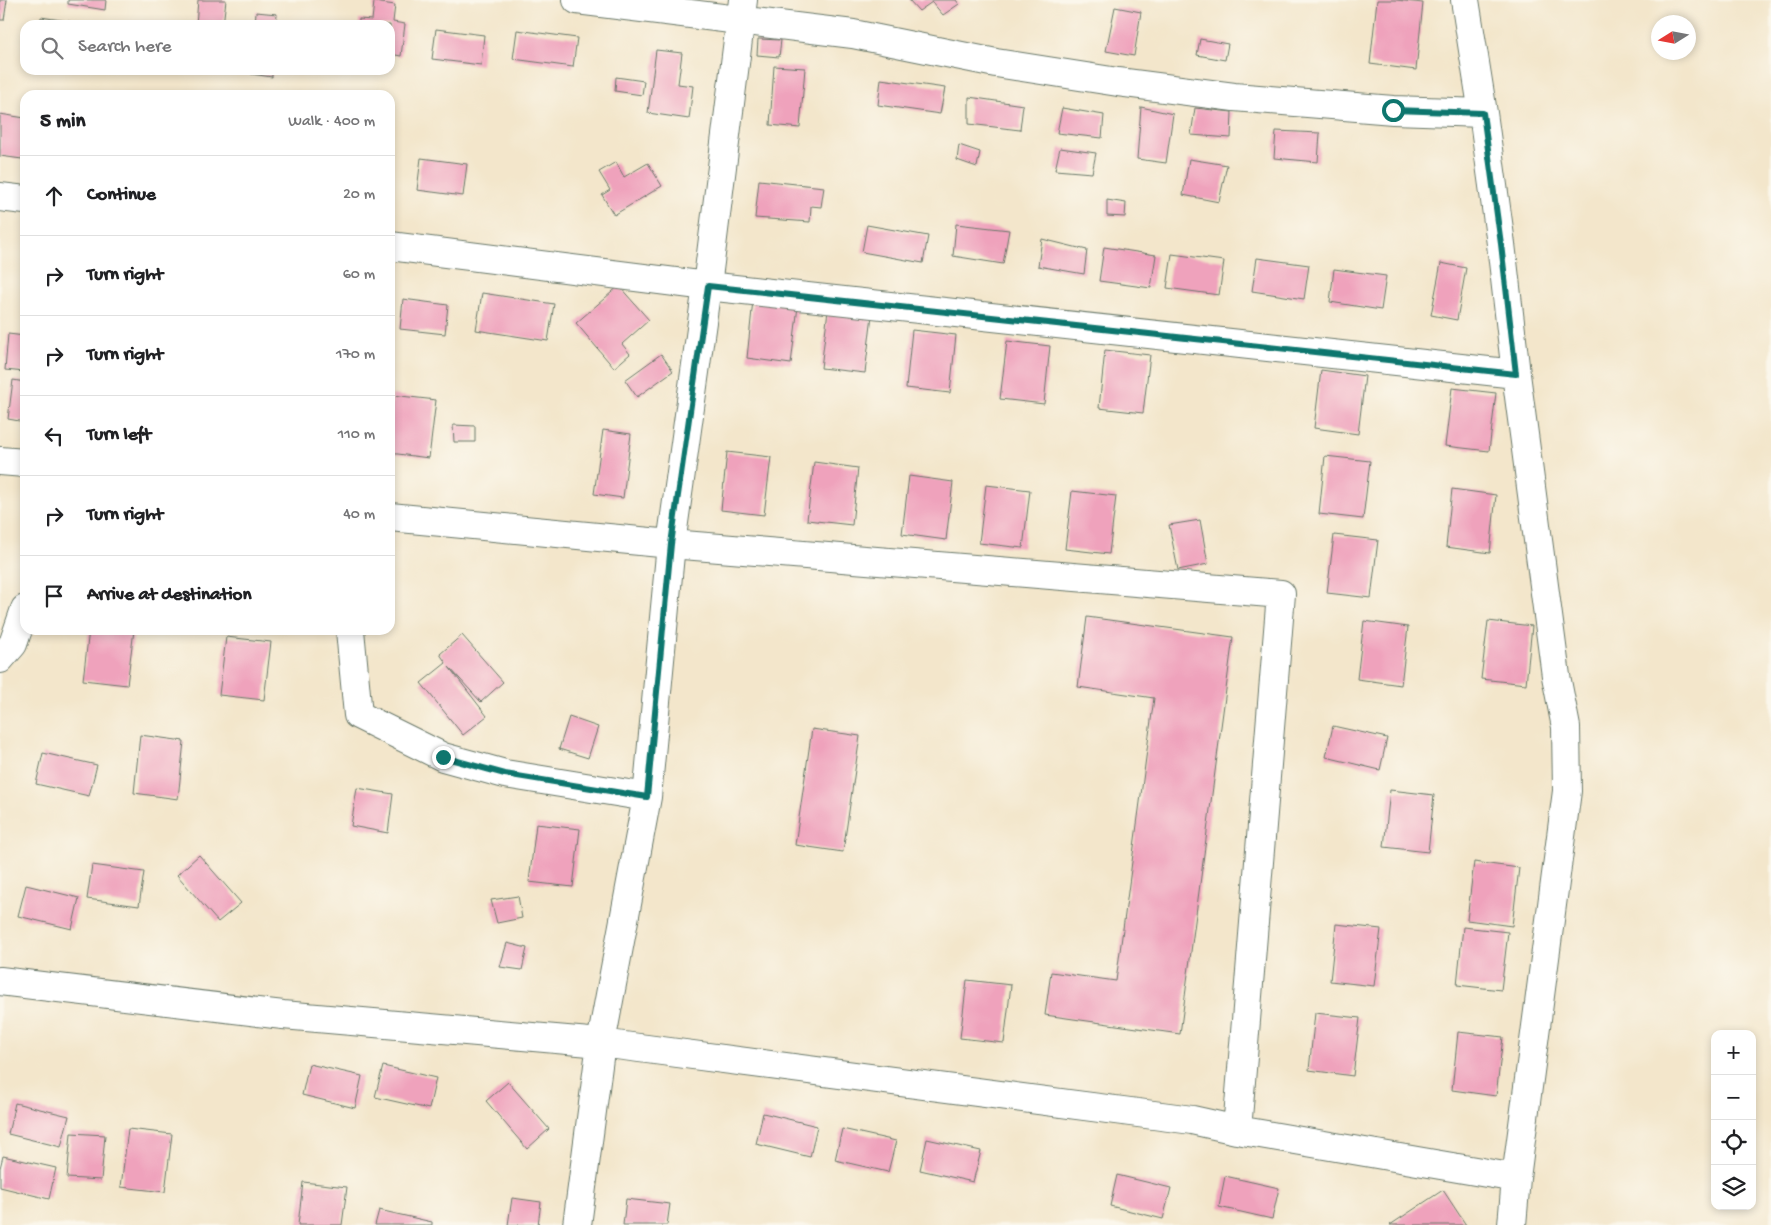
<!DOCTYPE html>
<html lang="en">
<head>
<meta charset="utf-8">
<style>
	body { margin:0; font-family:"Gochi Hand",sans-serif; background:#f6f6f6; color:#202124 }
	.controls { position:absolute; right:15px; bottom:15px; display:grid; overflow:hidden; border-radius:10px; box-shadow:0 2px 8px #0003 }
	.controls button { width:45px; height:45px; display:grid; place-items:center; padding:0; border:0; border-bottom:1px solid #e0e0e0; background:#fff; color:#202124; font:25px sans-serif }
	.compass { position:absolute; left:1651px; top:15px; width:45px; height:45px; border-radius:50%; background:#fff; box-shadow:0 2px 8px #0003; rotate:259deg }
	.stop { position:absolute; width:15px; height:15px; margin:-11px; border:4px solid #0f766e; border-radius:50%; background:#fff }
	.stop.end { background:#0f766e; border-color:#fff; box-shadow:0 1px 5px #0008 }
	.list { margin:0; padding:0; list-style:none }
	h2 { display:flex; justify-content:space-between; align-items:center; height:65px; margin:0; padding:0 20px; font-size:21px }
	h2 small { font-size:16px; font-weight:400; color:#757577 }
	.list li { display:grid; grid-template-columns:32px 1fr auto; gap:15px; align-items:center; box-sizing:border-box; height:80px; padding:0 20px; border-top:1px solid #e0e0e0 }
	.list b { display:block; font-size:19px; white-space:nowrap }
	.list em { font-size:16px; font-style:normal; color:#757577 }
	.icon { flex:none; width:28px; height:28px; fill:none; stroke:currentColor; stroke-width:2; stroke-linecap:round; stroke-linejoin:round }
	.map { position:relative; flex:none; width:1771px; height:1225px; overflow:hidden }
	.search { position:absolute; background:#fff; box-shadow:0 2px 8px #0003; left:20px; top:20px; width:375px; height:55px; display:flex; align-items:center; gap:12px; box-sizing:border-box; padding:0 18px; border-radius:15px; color:#757577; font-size:19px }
	.panel { position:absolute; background:#fff; box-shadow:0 2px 8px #0003; left:20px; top:90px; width:375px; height:545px; border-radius:15px }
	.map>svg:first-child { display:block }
	.building { fill:#efa2bc }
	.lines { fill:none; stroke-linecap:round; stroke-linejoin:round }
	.minor-casing { stroke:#697869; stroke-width:30 }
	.minor { stroke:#fff; stroke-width:28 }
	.route { stroke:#0f766e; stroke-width:6 }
</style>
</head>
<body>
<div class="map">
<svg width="1771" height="1225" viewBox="0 0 1771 1225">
	<rect width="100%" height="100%" fill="#fbf7ec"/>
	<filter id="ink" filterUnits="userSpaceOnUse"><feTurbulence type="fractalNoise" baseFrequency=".02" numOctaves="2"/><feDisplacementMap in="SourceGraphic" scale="10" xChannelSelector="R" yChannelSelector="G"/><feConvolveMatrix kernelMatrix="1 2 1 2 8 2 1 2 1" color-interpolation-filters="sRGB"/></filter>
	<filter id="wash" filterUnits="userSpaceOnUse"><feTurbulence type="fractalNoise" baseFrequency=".0096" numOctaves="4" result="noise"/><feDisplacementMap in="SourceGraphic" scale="20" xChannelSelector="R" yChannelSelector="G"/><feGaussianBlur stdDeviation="1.12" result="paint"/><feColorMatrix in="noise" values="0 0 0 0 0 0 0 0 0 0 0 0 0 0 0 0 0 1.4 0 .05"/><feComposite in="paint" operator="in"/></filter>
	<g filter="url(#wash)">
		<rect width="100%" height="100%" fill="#f3e6cb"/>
		<g id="blocks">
			<!-- building -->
			<path class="building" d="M 0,0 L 7,0 L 4,20 L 0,20 Z
				M 68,0 L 106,0 L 105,10 L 68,4 Z
				M 198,0 L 226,0 L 223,25 L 196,25 Z
				M 909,0 L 956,0 L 959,4 L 943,15 L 932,2 L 919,11 Z
				M 1377,0 L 1396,0 L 1423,3 L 1416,70 L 1370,64 Z
				M 374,2 L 395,5 L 393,22 L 405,24 L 401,56 L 390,54 L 390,25 L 359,25 L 359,19 L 372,20 Z
				M 1115,7 L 1141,12 L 1134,56 L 1106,51 Z
				M 256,12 L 277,14 L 276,25 L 255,25 Z
				M 41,17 L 74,22 L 73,25 L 40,25 Z
				M 436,29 L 484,35 L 481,65 L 432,59 Z
				M 517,30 L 577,38 L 573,67 L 513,59 Z
				M 758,39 L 781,40 L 779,57 L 757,55 Z
				M 1200,39 L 1228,44 L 1225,60 L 1197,55 Z
				M 656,50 L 682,53 L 678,84 L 693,86 L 689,119 L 648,113 Z
				M 774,66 L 805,68 L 800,128 L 770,125 Z
				M 251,70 L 272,70 L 272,77 L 251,74 Z
				M 616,77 L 644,81 L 642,95 L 615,91 Z
				M 881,79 L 945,88 L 940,114 L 878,105 Z
				M 969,97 L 1023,105 L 1020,130 L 969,124 Z
				M 1141,107 L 1173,114 L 1166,163 L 1137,159 Z
				M 1062,108 L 1104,115 L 1102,138 L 1057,133 Z
				M 1195,108 L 1232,112 L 1231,138 L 1191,135 Z
				M 0,114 L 25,118 L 25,140 L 22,159 L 0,156 Z
				M 1276,131 L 1320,133 L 1318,162 L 1274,158 Z
				M 959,145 L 980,152 L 977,167 L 957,160 Z
				M 1060,148 L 1096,153 L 1092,173 L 1055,170 Z
				M 421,158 L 467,164 L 463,196 L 417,190 Z
				M 1189,159 L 1227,165 L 1219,202 L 1183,195 Z
				M 616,162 L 624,177 L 648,163 L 662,186 L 614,215 L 602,195 L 610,190 L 599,172 Z
				M 759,180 L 824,187 L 821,207 L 811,206 L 810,222 L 755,218 Z
				M 1107,200 L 1126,203 L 1125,217 L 1107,216 Z
				M 956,224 L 1009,230 L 1003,264 L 953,256 Z
				M 867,225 L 928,236 L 923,263 L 862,252 Z
				M 1042,239 L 1087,250 L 1084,274 L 1038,266 Z
				M 1104,247 L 1156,255 L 1151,288 L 1099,281 Z
				M 1172,254 L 1224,261 L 1219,295 L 1167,288 Z
				M 1257,258 L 1309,265 L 1304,299 L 1252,291 Z
				M 1441,263 L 1466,268 L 1457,320 L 1431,315 Z
				M 1334,269 L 1386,276 L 1381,310 L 1330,302 Z
				M 619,286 L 649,320 L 622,344 L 630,354 L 614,368 L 576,323 Z
				M 482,293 L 554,304 L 548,341 L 476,330 Z
				M 403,299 L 448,305 L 445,334 L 400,329 Z
				M 753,300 L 798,306 L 791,364 L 747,358 Z
				M 828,310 L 872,315 L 865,373 L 821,368 Z
				M 912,330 L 956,335 L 950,393 L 906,388 Z
				M 8,334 L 25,336 L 25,372 L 5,370 Z
				M 1007,341 L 1050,346 L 1044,404 L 1000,399 Z
				M 1105,350 L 1150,355 L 1143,413 L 1099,408 Z
				M 661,354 L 673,371 L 637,397 L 625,380 Z
				M 1321,370 L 1365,376 L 1358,434 L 1314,428 Z
				M 13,380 L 25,382 L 25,422 L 8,419 Z
				M 1452,388 L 1496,393 L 1489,451 L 1445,446 Z
				M 392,395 L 436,400 L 429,458 L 390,453 Z
				M 453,425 L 475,426 L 475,442 L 454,442 Z
				M 603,430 L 631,434 L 623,498 L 594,494 Z
				M 727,452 L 771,457 L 764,515 L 721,510 Z
				M 1325,456 L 1370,461 L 1363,519 L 1319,514 Z
				M 814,462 L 858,468 L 852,525 L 807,520 Z
				M 909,476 L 953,482 L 946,540 L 902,534 Z
				M 986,485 L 1030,490 L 1023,548 L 979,543 Z
				M 1452,489 L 1496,495 L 1490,553 L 1446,547 Z
				M 1072,491 L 1116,496 L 1109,554 L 1065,549 Z
				M 1200,520 L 1208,564 L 1178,570 L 1169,525 Z
				M 1334,535 L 1378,540 L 1371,598 L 1327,593 Z
				M 1087,617 L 1233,637 L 1180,1034 L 1045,1015 L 1051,972 L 1116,981 L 1154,698 L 1078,687 Z
				M 1364,621 L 1408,627 L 1401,685 L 1357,679 Z
				M 1488,621 L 1532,626 L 1526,684 L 1481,679 Z
				M 89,630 L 134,630 L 127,685 L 83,680 Z
				M 462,635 L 503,682 L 481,702 L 449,667 L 487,716 L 463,735 L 421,683 L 446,663 L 440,654 Z
				M 226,637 L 271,642 L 264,700 L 219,695 Z
				M 569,717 L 598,727 L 588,758 L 559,749 Z
				M 1333,726 L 1387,738 L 1380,770 L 1326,757 Z
				M 812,729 L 860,736 L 843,852 L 795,845 Z
				M 140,735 L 184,741 L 178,799 L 134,793 Z
				M 43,753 L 97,765 L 89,796 L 36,784 Z
				M 357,788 L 393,794 L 388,833 L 351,826 Z
				M 1390,790 L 1434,795 L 1428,852 L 1384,847 Z
				M 536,824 L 580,829 L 573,887 L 529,882 Z
				M 199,855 L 241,903 L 218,922 L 177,875 Z
				M 1474,862 L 1519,868 L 1512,926 L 1467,920 Z
				M 92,865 L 144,872 L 139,906 L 87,899 Z
				M 26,885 L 79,898 L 72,929 L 18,916 Z
				M 518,896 L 522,918 L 497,923 L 491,900 Z
				M 1336,924 L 1381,929 L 1374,986 L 1330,981 Z
				M 1463,927 L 1508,932 L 1501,990 L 1457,985 Z
				M 507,943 L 527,948 L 522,970 L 500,967 Z
				M 967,980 L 1011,985 L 1004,1043 L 960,1038 Z
				M 1315,1013 L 1360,1018 L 1353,1076 L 1309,1070 Z
				M 1458,1032 L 1503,1037 L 1496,1096 L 1452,1090 Z
				M 309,1064 L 362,1076 L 355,1108 L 302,1095 Z
				M 383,1066 L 436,1078 L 429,1109 L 375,1097 Z
				M 508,1082 L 549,1129 L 527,1149 L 486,1101 Z
				M 15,1103 L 69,1116 L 61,1147 L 8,1134 Z
				M 763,1113 L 817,1126 L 810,1157 L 756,1144 Z
				M 128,1129 L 172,1134 L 165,1192 L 121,1187 Z
				M 842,1129 L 896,1141 L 888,1172 L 835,1160 Z
				M 71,1133 L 105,1135 L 101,1180 L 67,1178 Z
				M 927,1139 L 981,1151 L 973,1182 L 920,1170 Z
				M 3,1156 L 56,1168 L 49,1199 L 0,1187 L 0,1168 Z
				M 1117,1175 L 1171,1188 L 1163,1219 L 1110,1206 Z
				M 1225,1176 L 1279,1188 L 1272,1219 L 1219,1207 Z
				M 303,1182 L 347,1187 L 342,1225 L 298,1225 Z
				M 1443,1190 L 1466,1225 L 1390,1225 Z
				M 512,1198 L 541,1202 L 538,1225 L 508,1225 Z
				M 626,1199 L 670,1204 L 667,1225 L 623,1225 Z
				M 379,1210 L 432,1222 L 432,1225 L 375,1225 Z"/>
		</g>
	</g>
	<g filter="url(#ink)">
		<use href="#blocks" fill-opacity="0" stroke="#697869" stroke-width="1"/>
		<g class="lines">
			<defs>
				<path id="minor" d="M 577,0 L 853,34 L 996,63 L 1118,82 L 1234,97 L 1393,110 L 1483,113
					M 1465,0 L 1483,113 L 1501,244 L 1516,374 L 1556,676 L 1566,727 L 1567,791 L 1516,1178 L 1512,1225
					M 0,197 L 25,200
					M 390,246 L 707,286 L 1516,374
					M 0,461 L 25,463
					M 390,517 L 671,544 L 1281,594 L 1237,1130
					M 350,630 L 358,715 L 443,757 L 505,774 L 647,797
					M 0,659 L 13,644 L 25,609
					M 0,981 L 283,1015 L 601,1043 L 1192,1120 L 1237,1130 L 1516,1178
					M 577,1225 L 601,1043 L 647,797 L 671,544 L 707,286 L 743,0"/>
			</defs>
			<!-- minor casing -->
			<use href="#minor" class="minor-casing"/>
			<!-- minor -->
			<use href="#minor" class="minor"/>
		</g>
	</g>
	<g class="lines" filter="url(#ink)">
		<!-- route -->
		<path class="route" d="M 443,757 L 505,774 L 647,797 L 671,544 L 708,286 L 1516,374 L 1501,244 L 1483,113 L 1393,110"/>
	</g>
</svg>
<div class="controls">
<button>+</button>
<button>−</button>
<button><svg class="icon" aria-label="locate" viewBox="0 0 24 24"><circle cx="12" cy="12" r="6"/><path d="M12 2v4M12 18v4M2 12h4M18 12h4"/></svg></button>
<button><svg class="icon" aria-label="layers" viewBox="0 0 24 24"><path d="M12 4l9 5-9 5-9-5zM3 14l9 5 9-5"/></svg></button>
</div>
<svg class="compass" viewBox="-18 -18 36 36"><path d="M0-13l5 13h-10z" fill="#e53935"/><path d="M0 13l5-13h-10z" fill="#757577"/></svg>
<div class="stop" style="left:1393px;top:110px"></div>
<div class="stop end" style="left:443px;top:757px"></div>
<div class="search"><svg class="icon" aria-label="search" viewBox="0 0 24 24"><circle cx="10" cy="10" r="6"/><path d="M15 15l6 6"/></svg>Search here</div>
<section class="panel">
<h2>5 min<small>Walk · 400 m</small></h2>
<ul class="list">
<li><svg class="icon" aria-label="ahead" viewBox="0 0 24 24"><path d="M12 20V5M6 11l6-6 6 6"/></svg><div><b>Continue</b></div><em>20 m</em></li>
<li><svg class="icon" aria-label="right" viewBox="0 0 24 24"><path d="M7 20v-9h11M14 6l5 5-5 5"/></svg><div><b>Turn right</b></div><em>60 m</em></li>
<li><svg class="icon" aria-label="right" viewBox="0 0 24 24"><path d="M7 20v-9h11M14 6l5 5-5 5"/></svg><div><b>Turn right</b></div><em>170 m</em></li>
<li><svg class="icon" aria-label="left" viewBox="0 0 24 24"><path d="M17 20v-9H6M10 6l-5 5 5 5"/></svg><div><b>Turn left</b></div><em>110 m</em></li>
<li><svg class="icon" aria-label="right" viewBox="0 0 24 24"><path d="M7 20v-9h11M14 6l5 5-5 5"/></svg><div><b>Turn right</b></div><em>40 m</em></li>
<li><svg class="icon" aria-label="arrive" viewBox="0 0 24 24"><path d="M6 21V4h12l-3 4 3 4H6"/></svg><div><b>Arrive at destination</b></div></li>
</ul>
</section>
</div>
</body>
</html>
